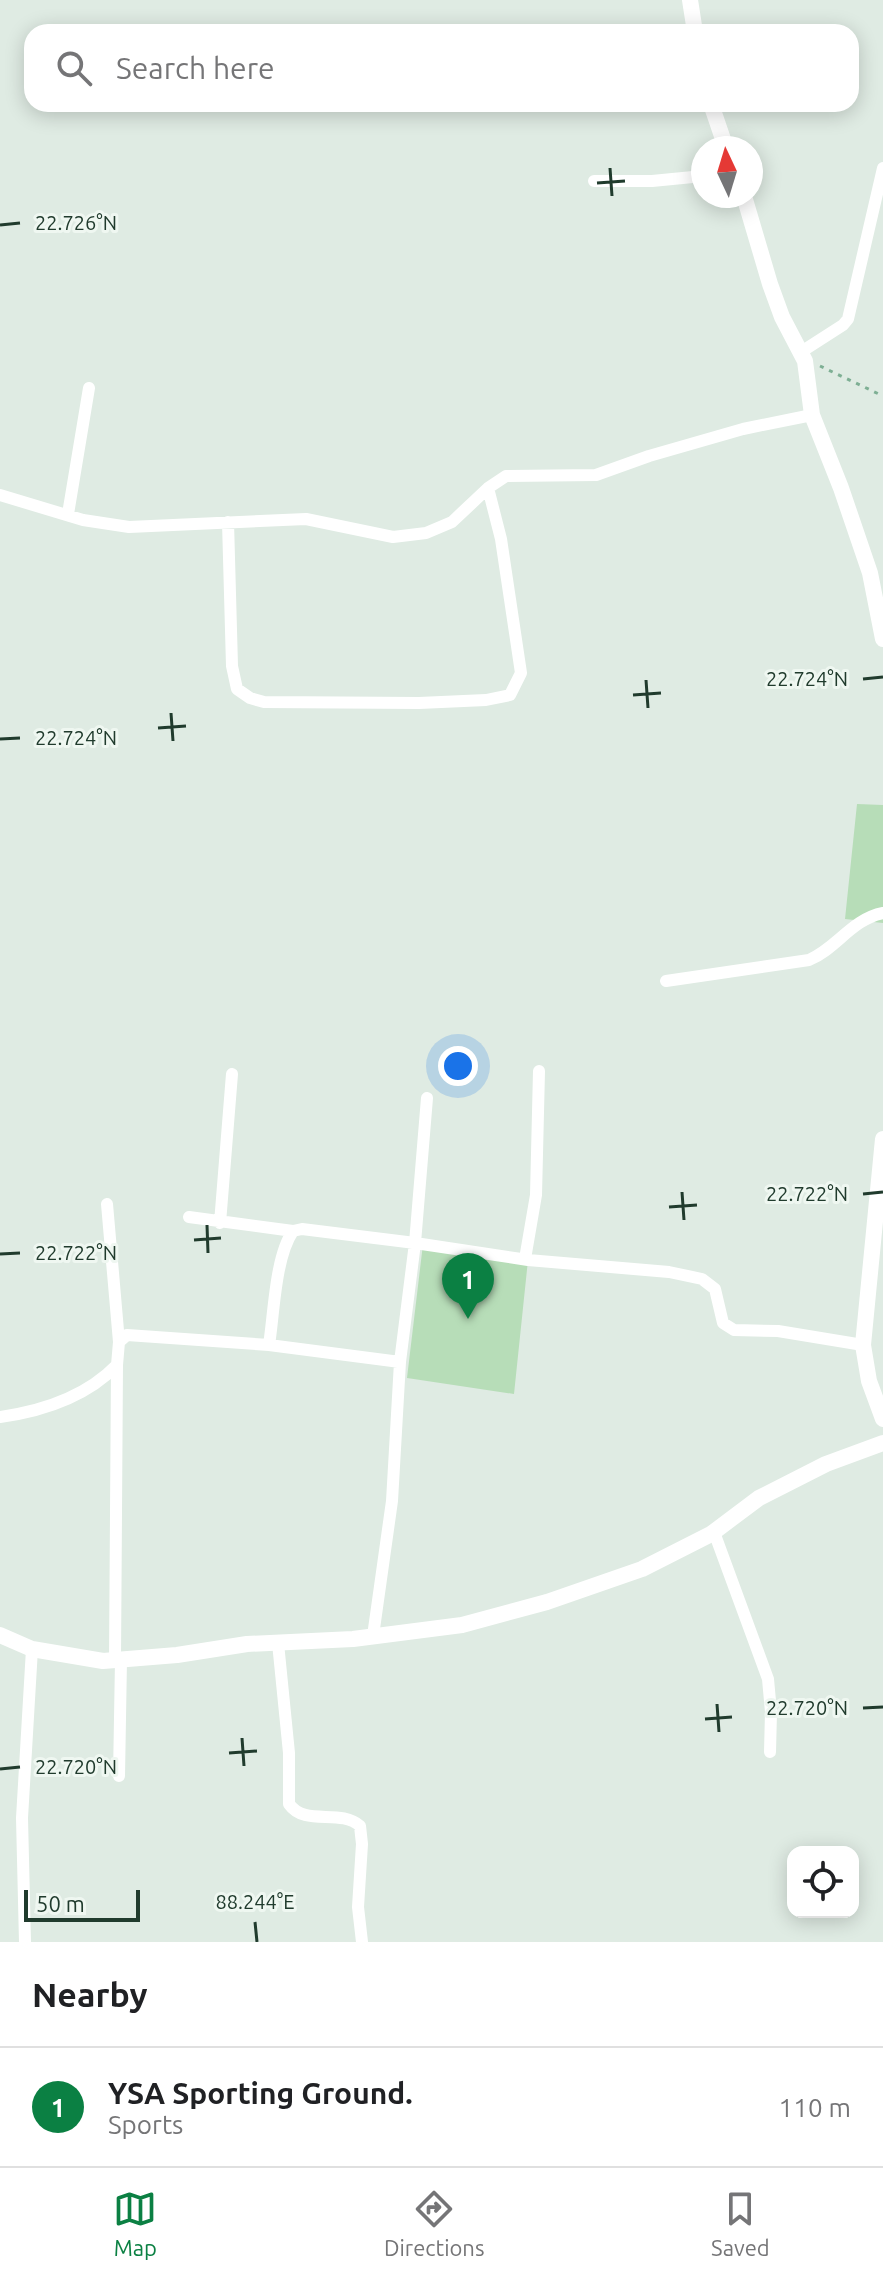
<!DOCTYPE html>
<html lang="en">
<head>
<meta charset="utf-8">
<style>
	body { margin:0; font-family:Ubuntu,sans-serif; background:#f2f2f2; color:#202124 }
	.controls { position:absolute; right:24px; bottom:24px; display:grid; overflow:hidden; border-radius:16px; box-shadow:0 4px 20px #0003 }
	.controls button { width:72px; height:72px; display:grid; place-items:center; padding:0; border:0; border-bottom:2px solid #e0e0e0; background:#fff; color:#202124; font:40px sans-serif }
	.compass { position:absolute; left:691px; top:136px; width:72px; height:72px; border-radius:50%; background:#fff; box-shadow:0 4px 20px #0003; rotate:356deg }
	.scale { position:absolute; left:24px; bottom:20px; width:116px; box-sizing:border-box; padding-left:8px; border:4px solid #203b2d; border-top:0; font-size:22px; line-height:28px; white-space:nowrap; color:#203b2d; -webkit-text-stroke:6px #eff7f1; paint-order:stroke }
	.you { position:absolute; left:458px; top:1066px; width:28px; height:28px; margin:-20px; border:6px solid #fff; border-radius:50%; background:#1a73e8; box-shadow:0 0 0 12px #1a73e833 }
	.badge { display:grid; place-items:center; width:52px; height:52px; border-radius:50%; background:#0b8043; color:#fff; font-size:26px; font-weight:700 }
	.pin { position:absolute; translate:-50% -66px; filter:drop-shadow(0 2px 4px #0008) }
	.pin::after { content:''; position:absolute; top:42px; width:28px; height:24px; background:inherit; clip-path:polygon(0 0,100% 0,50% 100%) }
	.list { margin:0; padding:0; list-style:none }
	h2 { display:flex; justify-content:space-between; align-items:center; height:104px; margin:0; padding:0 32px; font-size:34px }
	h2 small { font-size:26px; font-weight:400; color:#757577 }
	.list li { display:grid; grid-template-columns:52px 1fr auto; gap:24px; align-items:center; box-sizing:border-box; height:120px; padding:0 32px; border-top:2px solid #e0e0e0 }
	.list b { display:block; font-size:30px; white-space:nowrap }
	.list p { margin:0; font-size:26px; white-space:nowrap; color:#757577 }
	.list em { font-size:26px; font-style:normal; color:#757577 }
	.icon { flex:none; width:44px; height:44px; fill:none; stroke:currentColor; stroke-width:2; stroke-linecap:round; stroke-linejoin:round }
	.map { position:relative; flex:none; width:883px; height:1942px; overflow:hidden }
	.search { position:absolute; background:#fff; box-shadow:0 4px 20px #0003; left:24px; right:24px; top:24px; height:88px; display:flex; align-items:center; gap:20px; box-sizing:border-box; padding:0 28px; border-radius:24px; color:#757577; font-size:30px }
	.sheet { height:224px; background:#fff }
	nav { display:flex; justify-content:space-around; align-items:center; box-sizing:border-box; height:112px; border-top:2px solid #e0e0e0; background:#fff; font-size:22px; color:#757577 }
	nav a { display:grid; justify-items:center; gap:4px }
	nav .on { color:#0b8043 }
	.map>svg:first-child { display:block }
	.green { fill:#b7ddb8 }
	.lines { fill:none; stroke-linecap:round; stroke-linejoin:round }
	.path { stroke:#7eaf94; stroke-width:3; stroke-dasharray:4 6; stroke-linecap:butt }
	.minor { stroke:#fff; stroke-width:12 }
	.tertiary { stroke:#fff; stroke-width:16 }
	.ticks { fill:none; stroke:#203b2d; stroke-width:3 }
	.ticks-label { font-size:20px; text-anchor:middle; fill:#203b2d; stroke:#eff7f1; stroke-width:6; stroke-linejoin:round; paint-order:stroke }
</style>
</head>
<body>
<div class="map">
<svg width="883" height="1942" viewBox="0 0 883 1942">
	<rect width="100%" height="100%" fill="#dfebe3"/>
	<!-- green -->
	<path class="green" d="M 857,804 L 883,805 L 883,923 L 845,919 Z
		M 423,1244 L 528,1260 L 514,1394 L 407,1378 Z"/>
	<g class="lines">
		<!-- path -->
		<path class="path" d="M 820,366 L 883,396"/>
		<!-- minor -->
		<path class="minor" d="M 594,181 L 652,181 L 703,176
			M 801,352 L 843,325 L 848,319 L 883,168
			M 0,495 L 83,520 L 129,527 L 306,519 L 393,537 L 426,533 L 452,522 L 488,488 L 506,476 L 596,475 L 649,456 L 743,429 L 812,415
			M 68,514 L 89,388
			M 228,522 L 232,666 L 237,689 L 250,698 L 264,702 L 419,703 L 486,700 L 510,695 L 521,673 L 501,539 L 488,488
			M 666,981 L 809,960 C 836,949 852,919 883,913
			M 107,1204 L 119,1342
			M 189,1217 L 293,1231
			M 220,1223 L 232,1074
			M 525,1259 L 536,1195 L 539,1071
			M 269,1345 L 400,1362
			M 0,1417 C 43,1411 86,1397 117,1365 L 119,1342 L 127,1335 L 269,1345 C 274,1314 275,1257 293,1231 L 302,1229 L 415,1243 L 427,1098
			M 714,1532 L 768,1679 L 771,1712 L 770,1752
			M 373,1636 L 392,1501 L 400,1362 L 415,1243 L 528,1260 L 669,1272 L 702,1279 L 715,1289 L 723,1323 L 734,1330 L 778,1331 L 863,1345
			M 278,1643 L 289,1753 L 289,1804 C 305,1827 340,1808 360,1826 L 362,1844 L 358,1907 L 362,1942
			M 115,1660 L 117,1365
			M 119,1776 L 121,1660
			M 25,1942 L 22,1818 L 32,1649"/>
		<!-- tertiary -->
		<path class="tertiary" d="M 690,0 L 695,32
			M 711,104 L 726,148
			M 744,196 L 770,284 L 782,317 L 805,361 L 812,415 L 841,488 L 870,573 L 883,639
			M 883,1139 L 863,1345 L 869,1381 L 883,1419
			M 0,1635 L 32,1649 L 103,1661 L 177,1655 L 247,1644 L 353,1639 L 462,1625 L 547,1602 L 642,1569 L 711,1534 L 759,1498 L 826,1464 L 883,1443"/>
	</g>
	<!-- ticks -->
	<path class="ticks" d="M 610,168 L 612,196M 597,183 L 625,181M 0,225 L 20,223M 863,679 L 883,677M 646,680 L 648,708M 633,695 L 661,693M 171,713 L 173,741M 158,728 L 186,726M 0,739 L 20,738M 682,1192 L 684,1220M 863,1194 L 883,1192M 669,1207 L 697,1205M 207,1225 L 208,1253M 194,1240 L 221,1238M 0,1254 L 20,1253M 717,1704 L 719,1732M 863,1708 L 883,1707M 705,1719 L 732,1717M 242,1738 L 244,1766M 229,1753 L 257,1751M 0,1769 L 20,1767M 255,1922 L 257,1942"/>
	<g class="ticks-label">
		<text x="76" y="230">22.726°N</text>
		<text x="807" y="686">22.724°N</text>
		<text x="76" y="745">22.724°N</text>
		<text x="807" y="1201">22.722°N</text>
		<text x="76" y="1260">22.722°N</text>
		<text x="807" y="1715">22.720°N</text>
		<text x="76" y="1774">22.720°N</text>
		<text x="255" y="1909">88.244°E</text>
	</g>
</svg>
<div class="controls">
<button><svg class="icon" aria-label="locate" viewBox="0 0 24 24"><circle cx="12" cy="12" r="6"/><path d="M12 2v4M12 18v4M2 12h4M18 12h4"/></svg></button>
</div>
<svg class="compass" viewBox="-18 -18 36 36"><path d="M0-13l5 13h-10z" fill="#e53935"/><path d="M0 13l5-13h-10z" fill="#757577"/></svg>
<div class="scale">50 m</div>
<div class="you"></div>
<div class="pin badge" style="left:468px;top:1319px">1</div>
<div class="search"><svg class="icon" aria-label="search" viewBox="0 0 24 24"><circle cx="10" cy="10" r="6"/><path d="M15 15l6 6"/></svg>Search here</div>
</div>
<section class="sheet">
<h2>Nearby<small></small></h2>
<ul class="list">
<li><span class="badge">1</span><div><b>YSA Sporting Ground.</b><p>Sports</p></div><em>110 m</em></li>
</ul>
</section>
<nav>
<a class="on"><svg class="icon" aria-label="map" viewBox="0 0 24 24"><path d="M3 6l6-2 6 2 6-2v14l-6 2-6-2-6 2zM9 4v14M15 6v14"/></svg>Map</a>
<a><svg class="icon" aria-label="directions" viewBox="0 0 24 24"><path d="M12 3l9 9-9 9-9-9zM9 14v-3h6M13 9l2 2-2 2"/></svg>Directions</a>
<a><svg class="icon" aria-label="saved" viewBox="0 0 24 24"><path d="M7 4h10v16l-5-4-5 4z"/></svg>Saved</a>
</nav>
</body>
</html>
